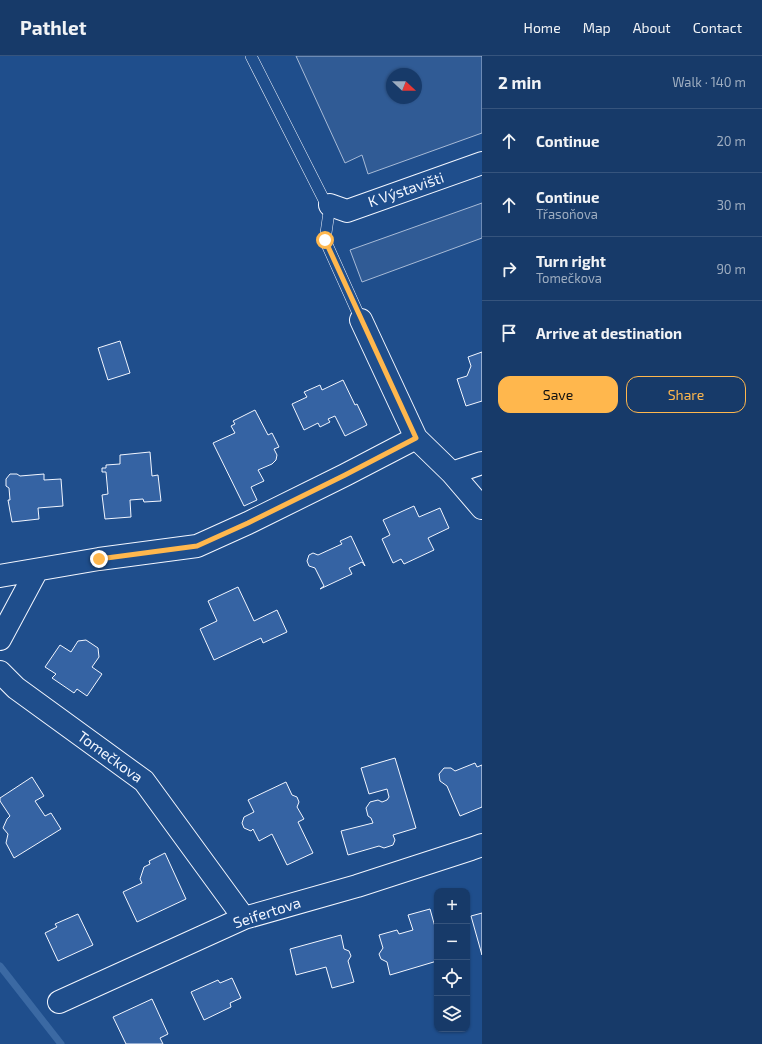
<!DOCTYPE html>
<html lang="en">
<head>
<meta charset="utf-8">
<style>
	body { margin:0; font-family:"Exo 2",sans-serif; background:#20416f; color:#f1f3f6 }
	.controls { position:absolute; right:12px; bottom:12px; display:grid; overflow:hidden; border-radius:8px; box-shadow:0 1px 3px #0004 }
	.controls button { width:36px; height:36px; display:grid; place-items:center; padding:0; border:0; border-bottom:1px solid #36547d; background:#173a69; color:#f1f3f6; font:20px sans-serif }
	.compass { position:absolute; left:386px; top:12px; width:36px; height:36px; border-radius:50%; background:#173a69; box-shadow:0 1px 3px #0004; rotate:112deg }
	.stop { position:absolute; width:12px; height:12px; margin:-9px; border:3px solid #ffb74d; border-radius:50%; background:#fff }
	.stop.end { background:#ffb74d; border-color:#fff; box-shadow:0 1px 4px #0008 }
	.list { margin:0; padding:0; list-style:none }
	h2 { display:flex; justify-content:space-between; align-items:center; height:52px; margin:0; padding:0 16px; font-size:17px }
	h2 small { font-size:13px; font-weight:400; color:#9eadc0 }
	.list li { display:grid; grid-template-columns:26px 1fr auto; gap:12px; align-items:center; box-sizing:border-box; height:64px; padding:0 16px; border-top:1px solid #36547d }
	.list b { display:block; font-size:15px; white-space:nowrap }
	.list p { margin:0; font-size:13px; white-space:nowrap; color:#9eadc0 }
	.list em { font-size:13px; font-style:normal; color:#9eadc0 }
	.actions { display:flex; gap:8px; padding:12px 16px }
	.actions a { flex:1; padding:9px 0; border:1px solid #ffb74d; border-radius:12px; text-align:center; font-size:14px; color:#ffb74d }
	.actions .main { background:#ffb74d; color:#111 }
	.icon { flex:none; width:22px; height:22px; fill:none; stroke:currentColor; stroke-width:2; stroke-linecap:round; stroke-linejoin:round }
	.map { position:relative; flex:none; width:482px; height:988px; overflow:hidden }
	header { display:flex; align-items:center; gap:24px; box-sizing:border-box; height:56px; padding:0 20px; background:#173a69; border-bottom:1px solid #36547d }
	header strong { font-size:19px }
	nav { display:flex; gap:22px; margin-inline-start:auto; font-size:14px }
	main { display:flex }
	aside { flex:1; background:#173a69 }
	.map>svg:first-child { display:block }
	.parking { fill:#305b95; stroke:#a8bbd7; fill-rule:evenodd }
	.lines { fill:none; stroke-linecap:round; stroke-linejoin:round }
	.stream { stroke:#3b69a3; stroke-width:7 }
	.building { fill:#3563a3; stroke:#f2f6ff }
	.service-casing { stroke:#f2f6ff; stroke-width:12 }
	.minor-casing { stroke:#f2f6ff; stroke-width:24 }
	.service { stroke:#1f4e8c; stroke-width:11 }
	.minor { stroke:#1f4e8c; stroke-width:22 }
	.route { stroke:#ffb74d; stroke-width:5 }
	.labels { text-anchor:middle; stroke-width:3; stroke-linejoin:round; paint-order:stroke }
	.street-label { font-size:15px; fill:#f2f6ff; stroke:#1f4e8c }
</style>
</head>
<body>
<header>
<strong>Pathlet</strong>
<nav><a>Home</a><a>Map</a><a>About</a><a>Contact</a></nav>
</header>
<main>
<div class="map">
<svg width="482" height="988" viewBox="0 0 482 988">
	<rect width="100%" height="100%" fill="#1f4e8c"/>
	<!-- parking -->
	<path class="parking" d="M 296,0 L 482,0 L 482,77 L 368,118 L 362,99 L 345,107 ZM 392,18 L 416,18 L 416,42 L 392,42 Z
		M 482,147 L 482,182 L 362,226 L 350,194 Z"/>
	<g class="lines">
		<!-- stream -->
		<path class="stream" d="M 0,910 L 61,988"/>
	</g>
	<!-- building -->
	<path class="building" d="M 120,285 L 130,317 L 108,324 L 98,292 Z
		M 482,296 L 482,345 L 466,350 L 457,323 L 467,320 L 471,310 L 468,301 Z
		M 343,324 L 355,349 L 357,348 L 367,369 L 345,380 L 335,360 L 328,363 L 330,366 L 320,371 L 318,367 L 304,374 L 292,348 L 307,341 L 304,336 L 320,329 L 322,334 Z
		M 255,354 L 268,379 L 272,377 L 279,391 L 274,393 L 277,399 L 276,404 L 272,408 L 258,414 L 264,425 L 251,431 L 257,444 L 244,450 L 213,387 L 235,377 L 231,370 L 235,368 L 233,365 Z
		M 150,396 L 152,420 L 158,419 L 161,445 L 144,446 L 143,443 L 130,444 L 131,461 L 105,463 L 102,439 L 108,438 L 106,416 L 102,416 L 102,412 L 106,412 L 106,409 L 120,408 L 120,399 Z
		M 10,418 L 17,418 L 20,420 L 44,418 L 44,424 L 61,423 L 63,450 L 38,452 L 39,463 L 12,466 L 8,444 L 10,444 L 9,432 L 6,430 L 6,423 Z
		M 414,450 L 419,461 L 440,452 L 449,472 L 428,482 L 434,494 L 404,508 L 401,503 L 393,507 L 382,483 L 390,479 L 383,464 Z
		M 351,480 L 365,510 L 362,506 L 349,512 L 352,518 L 320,533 L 324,530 L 315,512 L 309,510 L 307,505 L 309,499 L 313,497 L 318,499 L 342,488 L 340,485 Z
		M 238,531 L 254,565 L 277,554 L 287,576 L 263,587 L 261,582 L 214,604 L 200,573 L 217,565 L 208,545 Z
		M 86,584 L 98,592 L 99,601 L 92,611 L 102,618 L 87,640 L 77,633 L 74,637 L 52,622 L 56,618 L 45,611 L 60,589 L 71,596 L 78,585 Z
		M 395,702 L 416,772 L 393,779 L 395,784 L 393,789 L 384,792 L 379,790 L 348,799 L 341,775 L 373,767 L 371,762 L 368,760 L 366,752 L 370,746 L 378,744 L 382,746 L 387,744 L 389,741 L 387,733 L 369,738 L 361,712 Z
		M 475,707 L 477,711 L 482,709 L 482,751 L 460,760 L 447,730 L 440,725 L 439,718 L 444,712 L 451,712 L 455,715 Z
		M 32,721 L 44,740 L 35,745 L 45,760 L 51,757 L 61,773 L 14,802 L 6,787 L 8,778 L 3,772 L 7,763 L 10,760 L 0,745 L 0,742 Z
		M 286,726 L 292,739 L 297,741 L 299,746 L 297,751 L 304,763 L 298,766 L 313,797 L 287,809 L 272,778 L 259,785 L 253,773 L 251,775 L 244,772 L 242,767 L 244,761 L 254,756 L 248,744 Z
		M 165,797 L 186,843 L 137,866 L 123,836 L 142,827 L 140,823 L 144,811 L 150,808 L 149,805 Z
		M 430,853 L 437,878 L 437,905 L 390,919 L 387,906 L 381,903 L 379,898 L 383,892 L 379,879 L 397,874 L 399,878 L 413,874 L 408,859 Z
		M 482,857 L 482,899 L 471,860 Z
		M 78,858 L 93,889 L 58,905 L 45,877 L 57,871 L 55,868 Z
		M 341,879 L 344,893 L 349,895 L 351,900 L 348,905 L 354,926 L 332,932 L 326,911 L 296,919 L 290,893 Z
		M 232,922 L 241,942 L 230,947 L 231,951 L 204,964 L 191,936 L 218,924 L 220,927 Z
		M 152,943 L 168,978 L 160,982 L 163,988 L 126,988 L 113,961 Z"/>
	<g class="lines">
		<defs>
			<path id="service" d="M 251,0 L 324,144 L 330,149 L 325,184 L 361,264"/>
			<path id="minor" d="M 330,149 L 347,155 L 482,107
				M 361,264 L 416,382 L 452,417 L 482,452
				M 452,417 L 482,407
				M 0,520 L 99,503 L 197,490 L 248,467 L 345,419 L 416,382
				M 0,583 L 37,514
				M 0,616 L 16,632 L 144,725 L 244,862
				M 59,946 L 244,862 L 357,830 L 471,793 L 482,789"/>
		</defs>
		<!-- service casing -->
		<use href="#service" class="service-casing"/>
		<!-- minor casing -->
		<use href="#minor" class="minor-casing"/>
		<!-- service -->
		<use href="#service" class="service"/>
		<!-- minor -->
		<use href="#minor" class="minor"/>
	</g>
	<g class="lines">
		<!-- route -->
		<path class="route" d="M 99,503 L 197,490 L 248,467 L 345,419 L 416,382 L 325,184"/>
	</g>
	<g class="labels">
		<!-- street labels -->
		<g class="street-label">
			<text transform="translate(406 134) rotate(-19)" y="5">K Výstavišti</text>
			<text transform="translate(110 701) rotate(36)" y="5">Tomečkova</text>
			<text transform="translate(267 857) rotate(-18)" y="5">Seifertova</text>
		</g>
	</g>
</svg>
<div class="controls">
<button>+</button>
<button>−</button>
<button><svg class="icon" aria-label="locate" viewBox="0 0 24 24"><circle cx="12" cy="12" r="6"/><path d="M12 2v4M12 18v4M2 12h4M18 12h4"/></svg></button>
<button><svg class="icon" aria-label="layers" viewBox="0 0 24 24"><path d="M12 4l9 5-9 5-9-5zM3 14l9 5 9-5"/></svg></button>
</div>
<svg class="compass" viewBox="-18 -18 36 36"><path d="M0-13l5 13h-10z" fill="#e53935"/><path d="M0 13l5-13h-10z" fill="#9eadc0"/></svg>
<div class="stop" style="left:325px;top:184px"></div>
<div class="stop end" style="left:99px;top:503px"></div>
</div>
<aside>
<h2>2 min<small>Walk · 140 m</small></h2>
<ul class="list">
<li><svg class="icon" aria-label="ahead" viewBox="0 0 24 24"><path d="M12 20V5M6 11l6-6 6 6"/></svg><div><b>Continue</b></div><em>20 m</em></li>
<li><svg class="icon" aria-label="ahead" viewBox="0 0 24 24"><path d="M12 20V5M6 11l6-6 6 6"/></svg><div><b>Continue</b><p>Třasoňova</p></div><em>30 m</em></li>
<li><svg class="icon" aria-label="right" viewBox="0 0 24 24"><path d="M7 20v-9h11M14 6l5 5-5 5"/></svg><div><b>Turn right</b><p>Tomečkova</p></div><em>90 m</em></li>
<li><svg class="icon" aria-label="arrive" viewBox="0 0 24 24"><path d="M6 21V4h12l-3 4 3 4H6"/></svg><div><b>Arrive at destination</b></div></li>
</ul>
<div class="actions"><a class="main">Save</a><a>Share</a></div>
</aside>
</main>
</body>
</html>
